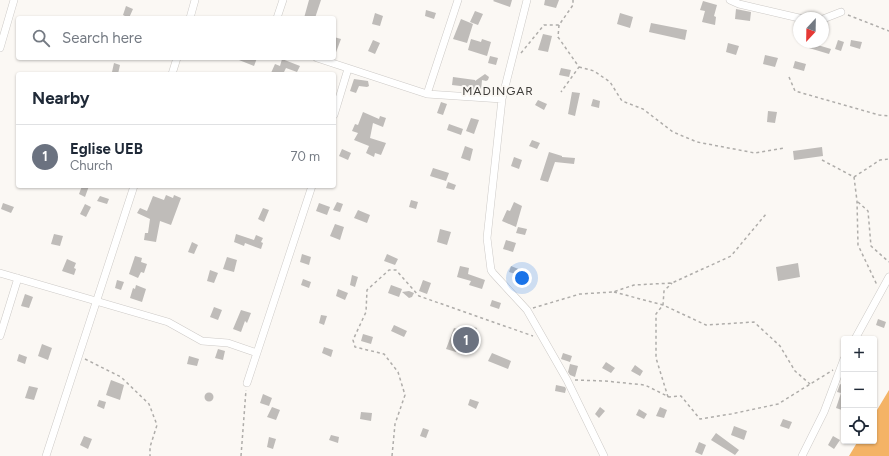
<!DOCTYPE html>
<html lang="en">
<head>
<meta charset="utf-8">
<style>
	body { margin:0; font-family:Figtree,sans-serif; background:#f2f2f3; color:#1f2937 }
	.controls { position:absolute; right:12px; bottom:12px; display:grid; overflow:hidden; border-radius:4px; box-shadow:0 1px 3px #0004 }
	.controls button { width:36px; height:36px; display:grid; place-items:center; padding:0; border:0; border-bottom:1px solid #e0e1e3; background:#fff; color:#1f2937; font:20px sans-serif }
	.compass { position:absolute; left:793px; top:12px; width:36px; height:36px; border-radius:50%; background:#fff; box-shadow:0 1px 3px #0004; rotate:202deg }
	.you { position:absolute; left:522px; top:278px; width:14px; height:14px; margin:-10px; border:3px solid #fff; border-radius:50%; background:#1a73e8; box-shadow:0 0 0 6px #1a73e833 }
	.badge { display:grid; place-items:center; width:26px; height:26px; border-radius:50%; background:#4a43b9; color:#fff; font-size:13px; font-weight:700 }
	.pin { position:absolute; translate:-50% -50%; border:2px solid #fff; box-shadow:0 1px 4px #0006 }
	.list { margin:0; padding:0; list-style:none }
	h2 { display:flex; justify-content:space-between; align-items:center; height:52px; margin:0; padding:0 16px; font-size:17px }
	h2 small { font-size:13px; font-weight:400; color:#747a83 }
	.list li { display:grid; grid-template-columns:26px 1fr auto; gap:12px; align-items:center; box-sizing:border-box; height:64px; padding:0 16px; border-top:1px solid #e0e1e3 }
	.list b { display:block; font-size:15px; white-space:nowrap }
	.list p { margin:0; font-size:13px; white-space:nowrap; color:#747a83 }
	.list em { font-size:13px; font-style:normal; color:#747a83 }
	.icon { flex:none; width:22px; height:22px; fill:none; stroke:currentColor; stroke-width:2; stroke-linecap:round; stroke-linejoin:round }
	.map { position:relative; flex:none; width:889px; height:456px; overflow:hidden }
	.search { position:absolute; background:#fff; box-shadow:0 1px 3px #0004; left:16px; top:16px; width:320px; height:44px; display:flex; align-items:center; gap:10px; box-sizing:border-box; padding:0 14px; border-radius:4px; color:#747a83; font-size:15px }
	.panel { position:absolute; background:#fff; box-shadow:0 1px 3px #0004; left:16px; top:72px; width:320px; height:116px; border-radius:4px }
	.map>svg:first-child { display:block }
	.forest { fill:#f4b366 }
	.building { fill:#bfbcb9 }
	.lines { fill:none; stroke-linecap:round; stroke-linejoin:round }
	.street-casing { stroke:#cdcac7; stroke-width:8 }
	.path { stroke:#afadaa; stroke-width:1.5; stroke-dasharray:3 3; stroke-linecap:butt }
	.street { stroke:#fff; stroke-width:7 }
	.labels { text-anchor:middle; stroke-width:4; stroke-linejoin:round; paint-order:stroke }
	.neighbourhood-label { font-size:12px; letter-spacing:1px; fill:#403e3b; stroke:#fbf8f4 }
</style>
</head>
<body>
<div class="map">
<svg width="889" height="456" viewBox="0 0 889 456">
	<rect width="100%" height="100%" fill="#fbf8f4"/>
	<!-- forest -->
	<path class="forest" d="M 889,390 L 889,456 L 849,456 L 858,441 L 874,441 L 874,415 Z"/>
	<!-- building -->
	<path class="building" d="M 309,0 L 321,0 L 315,18 L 304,18 Z
		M 494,0 L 512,0 L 510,7 L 493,1 Z
		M 545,0 L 559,0 L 556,8 L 544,5 Z
		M 703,1 L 717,5 L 714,16 L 716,17 L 715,25 L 702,22 L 705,11 L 700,10 Z
		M 126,6 L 133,9 L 129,18 L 123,15 Z
		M 736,9 L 751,12 L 750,21 L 735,19 Z
		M 426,10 L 436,13 L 434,19 L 425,16 Z
		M 475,11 L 483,14 L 478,25 L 470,22 Z
		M 375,13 L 383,16 L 380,26 L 372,24 Z
		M 620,13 L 633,17 L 630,28 L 617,24 Z
		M 461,19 L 473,24 L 467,43 L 453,39 Z
		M 651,23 L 687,30 L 685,40 L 649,32 Z
		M 543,34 L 552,36 L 548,52 L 538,50 Z
		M 334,37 L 341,39 L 335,55 L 334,55 Z
		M 471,39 L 481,42 L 482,39 L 491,42 L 487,56 L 468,50 Z
		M 373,40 L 380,43 L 375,54 L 368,51 Z
		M 838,40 L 844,42 L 841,51 L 835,49 Z
		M 851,40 L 862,42 L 860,49 L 850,46 Z
		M 728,43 L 739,46 L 736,55 L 726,52 Z
		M 811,43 L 831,49 L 829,54 L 809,48 Z
		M 765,55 L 778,58 L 775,67 L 763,64 Z
		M 490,56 L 498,58 L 496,65 L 488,63 Z
		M 234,58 L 257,58 L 254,66 Z
		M 282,59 L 300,66 L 297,72 L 286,68 L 283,74 L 271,73 L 275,64 L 280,66 Z
		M 795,61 L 806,64 L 804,71 L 793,68 Z
		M 114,63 L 120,65 L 118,74 L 112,72 Z
		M 561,68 L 571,70 L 569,77 L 559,75 Z
		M 485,74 L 489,77 L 488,80 L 486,81 L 482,80 L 481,91 L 469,90 L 469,87 L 452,85 L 453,77 L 475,80 L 475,81 Z
		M 354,79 L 368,81 L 369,86 L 367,87 L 359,86 L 356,93 L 350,91 Z
		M 572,92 L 580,93 L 575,116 L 568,114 Z
		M 593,99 L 600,101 L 599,108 L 591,106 Z
		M 538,100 L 547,104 L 544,110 L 535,105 Z
		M 441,102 L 447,104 L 443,115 L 437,113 Z
		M 768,111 L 777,112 L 775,123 L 767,122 Z
		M 363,112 L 379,119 L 380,116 L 386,118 L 383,127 L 373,123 L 370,138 L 386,143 L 381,155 L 375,153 L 374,157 L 366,153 L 369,146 L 354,140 L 358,133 L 352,131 L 355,124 L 358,125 Z
		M 471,118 L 479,120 L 474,134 L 466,131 Z
		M 449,124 L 463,129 L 461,135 L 447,130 Z
		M 532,140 L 540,143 L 537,149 L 529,146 Z
		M 465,146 L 473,149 L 470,161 L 461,158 Z
		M 822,147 L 823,156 L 794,160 L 793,151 Z
		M 342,149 L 351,153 L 348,160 L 339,156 Z
		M 549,152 L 562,156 L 562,157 L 575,158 L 574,164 L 555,162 L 548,182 L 540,180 Z
		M 514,157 L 522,160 L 519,169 L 511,166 Z
		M 433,168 L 449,173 L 446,181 L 430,176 Z
		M 448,182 L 456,185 L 454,190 L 446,188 Z
		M 82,186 L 89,186 L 85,197 L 79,194 Z
		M 166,195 L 173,198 L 174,195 L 181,198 L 171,225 L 160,221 L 156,242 L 144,240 L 145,233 L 148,233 L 150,219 L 137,213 L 140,208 L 147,211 L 153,196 L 164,200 Z
		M 100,196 L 109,199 L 107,204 L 97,201 Z
		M 411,200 L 418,202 L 416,209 L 409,207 Z
		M 337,202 L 343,204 L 340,212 L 333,210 Z
		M 514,202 L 522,206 L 516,227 L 502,221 L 507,210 L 510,211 Z
		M 3,203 L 14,207 L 11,213 L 1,209 Z
		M 319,203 L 330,207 L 327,215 L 316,211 Z
		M 85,204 L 91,207 L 86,217 L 80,214 Z
		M 263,208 L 269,210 L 264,222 L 258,219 Z
		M 358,210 L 370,215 L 367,223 L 354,218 Z
		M 335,224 L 344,227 L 340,240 L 330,236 Z
		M 518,227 L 527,229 L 525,235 L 516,233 Z
		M 440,229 L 451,232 L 447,245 L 437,242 Z
		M 54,234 L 63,236 L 60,246 L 51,244 Z
		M 236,234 L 254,240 L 256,235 L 263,238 L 261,242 L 263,243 L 261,249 L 245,243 L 244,246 L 234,242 Z
		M 506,240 L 516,243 L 513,252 L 503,249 Z
		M 192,242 L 198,245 L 194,254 L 188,252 Z
		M 302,254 L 311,257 L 309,265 L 300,262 Z
		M 387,254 L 398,259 L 395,265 L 384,261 Z
		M 135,256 L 142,258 L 141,262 L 147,264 L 144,273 L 141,272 L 138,278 L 129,274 Z
		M 227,257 L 237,260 L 234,272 L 223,269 Z
		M 67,259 L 76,263 L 74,268 L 76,269 L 74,275 L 62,271 Z
		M 798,263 L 800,277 L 778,281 L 776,267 Z
		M 460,266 L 469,268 L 468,274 L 485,280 L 482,289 L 469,285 L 471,281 L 457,277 Z
		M 511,266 L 521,270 L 519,275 L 509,272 Z
		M 210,270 L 218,273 L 214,283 L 207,281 Z
		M 352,275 L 358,277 L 355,287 L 350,285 Z
		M 303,279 L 311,282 L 309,288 L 301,285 Z
		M 117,280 L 124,282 L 121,290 L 115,288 Z
		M 423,280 L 431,283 L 427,294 L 419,291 Z
		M 136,285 L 146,289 L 142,302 L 130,298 L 133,288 L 135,289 Z
		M 391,285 L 402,289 L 399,297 L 388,293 Z
		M 338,289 L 348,293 L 345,300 L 336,296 Z
		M 409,291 L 414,293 L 412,297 L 409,298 L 402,292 Z
		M 25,294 L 33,297 L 29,308 L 21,306 Z
		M 492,300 L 501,303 L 499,309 L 490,306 Z
		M 214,307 L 222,310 L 218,320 L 210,317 Z
		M 241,310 L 251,313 L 247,323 L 245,321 L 241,332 L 233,329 Z
		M 321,315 L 327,316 L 324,325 L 319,323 Z
		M 878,319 L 886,322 L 884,328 L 876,325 Z
		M 394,325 L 407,331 L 404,337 L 391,331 Z
		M 469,326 L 477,328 L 467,354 L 456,350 L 456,352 L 446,349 L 454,328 L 467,332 Z
		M 363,334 L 373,337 L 371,344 L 361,341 Z
		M 42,344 L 52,348 L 48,360 L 38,356 Z
		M 324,347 L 333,350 L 331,357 L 322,353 Z
		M 218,349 L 225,351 L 223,360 L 215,358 Z
		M 492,353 L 511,361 L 508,369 L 488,361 Z
		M 563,353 L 572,356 L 570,362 L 561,359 Z
		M 19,354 L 27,357 L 25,364 L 17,361 Z
		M 189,356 L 199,359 L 197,366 L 187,364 Z
		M 606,362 L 615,368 L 611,373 L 602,368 Z
		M 570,364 L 578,366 L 575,377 L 570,375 L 568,372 Z
		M 635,365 L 643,371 L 640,376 L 631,371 Z
		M 111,380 L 124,385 L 120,400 L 106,395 Z
		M 840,384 L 844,386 L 844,406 L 842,410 L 836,408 L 841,393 L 837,392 Z
		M 556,385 L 565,387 L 566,389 L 565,393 L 555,391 Z
		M 29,386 L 38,388 L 34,400 L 25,398 Z
		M204.5 397a4.5 4.5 0 1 1 9 0a4.5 4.5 0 1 1-9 0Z
		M 263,394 L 272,398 L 269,406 L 260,403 Z
		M 470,399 L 479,402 L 476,409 L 468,405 Z
		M 99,400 L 106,402 L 104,409 L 97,406 Z
		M 272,407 L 280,410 L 276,420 L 267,417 Z
		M 600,407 L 605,411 L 599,418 L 595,414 Z
		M 660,407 L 667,410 L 664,418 L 656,416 Z
		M 639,409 L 647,414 L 644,419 L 636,415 Z
		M 361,412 L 372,413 L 371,421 L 360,419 Z
		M 783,419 L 792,422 L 789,429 L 780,426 Z
		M 734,426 L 747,431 L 744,440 L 731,435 Z
		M 423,428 L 429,430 L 426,438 L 420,436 Z
		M 716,433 L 739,450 L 735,455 L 711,440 Z
		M 331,435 L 339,437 L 338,443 L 329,440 Z
		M 84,436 L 92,439 L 88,449 L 80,445 Z
		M 833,436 L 840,440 L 834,449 L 828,445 Z
		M 269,437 L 276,439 L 273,449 L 267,447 Z
		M 699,442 L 706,445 L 702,455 L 695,452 Z"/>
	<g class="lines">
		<defs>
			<path id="street" d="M 527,0 L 502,99 L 487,238 L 491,270 L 493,273 L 527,310 L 567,380 L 604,456
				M 730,0 L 739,4 L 799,18
				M 190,18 L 195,0
				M 277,18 L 283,0
				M 823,19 L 841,12
				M 0,48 L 14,0
				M 317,58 L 427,94 L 502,99
				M 172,74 L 177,58
				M 427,94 L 458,0
				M 334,115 L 348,69
				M 0,273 L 168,322 L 202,341 L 228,343 L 257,353
				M 0,336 L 18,278
				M 855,339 L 889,277
				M 247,383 L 312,186
				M 46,456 L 134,186
				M 802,456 L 824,412 L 844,359"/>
		</defs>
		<!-- street casing -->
		<use href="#street" class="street-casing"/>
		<!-- path -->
		<path class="path" d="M 848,15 L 889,31
			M 559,25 L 558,37 L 579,67 L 561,92
			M 521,53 L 544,25 L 559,25 L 573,5 L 573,0
			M 579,67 L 594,71 L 610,82 L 622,101 L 643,109 L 673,132 L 697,142 L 755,153 L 784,148
			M 789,77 L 795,91 L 879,115 L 889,116
			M 822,160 L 854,177 L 857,201 L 858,245 L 877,285
			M 854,177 L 880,160 L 889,159
			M 858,202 L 868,211 L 871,246 L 889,262
			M 614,292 L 663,305 L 706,325 L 754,322 L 780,346 L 795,371 L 810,384
			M 533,308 L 580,294 L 613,292 L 634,285 L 672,283 L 731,256 L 766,214
			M 85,359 L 121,377 L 149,404 L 157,425 L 150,447 L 150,456
			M 575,380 L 605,381 L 645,385 L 669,397 L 681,396 L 700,419 L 731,414 L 778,404 L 833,370
			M 668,397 L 656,358 L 656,314 L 663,305 L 664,291 L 672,283
			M 241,456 L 246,390
			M 392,456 L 395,424 L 405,395 L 398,372 L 384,354 L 355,347 L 353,340 L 366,312 L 367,290 L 389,270 L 396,270 L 419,296 L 533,336"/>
		<!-- street -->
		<use href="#street" class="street"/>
	</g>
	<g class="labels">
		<!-- neighbourhood labels -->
		<g class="neighbourhood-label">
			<text x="498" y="95">MADINGAR</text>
		</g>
	</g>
</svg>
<div class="controls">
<button>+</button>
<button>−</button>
<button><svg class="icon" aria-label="locate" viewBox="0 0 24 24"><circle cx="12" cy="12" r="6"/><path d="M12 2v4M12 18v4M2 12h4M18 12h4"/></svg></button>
</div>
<svg class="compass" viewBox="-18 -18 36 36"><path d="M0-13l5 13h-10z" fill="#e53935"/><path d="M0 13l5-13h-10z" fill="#747a83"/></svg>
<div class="you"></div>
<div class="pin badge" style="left:466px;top:340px;background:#6b7280">1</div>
<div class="search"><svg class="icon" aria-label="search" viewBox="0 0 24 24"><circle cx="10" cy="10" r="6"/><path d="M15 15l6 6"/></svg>Search here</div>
<section class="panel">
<h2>Nearby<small></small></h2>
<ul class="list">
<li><span class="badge" style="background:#6b7280">1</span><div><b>Eglise UEB</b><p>Church</p></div><em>70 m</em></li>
</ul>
</section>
</div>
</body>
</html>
